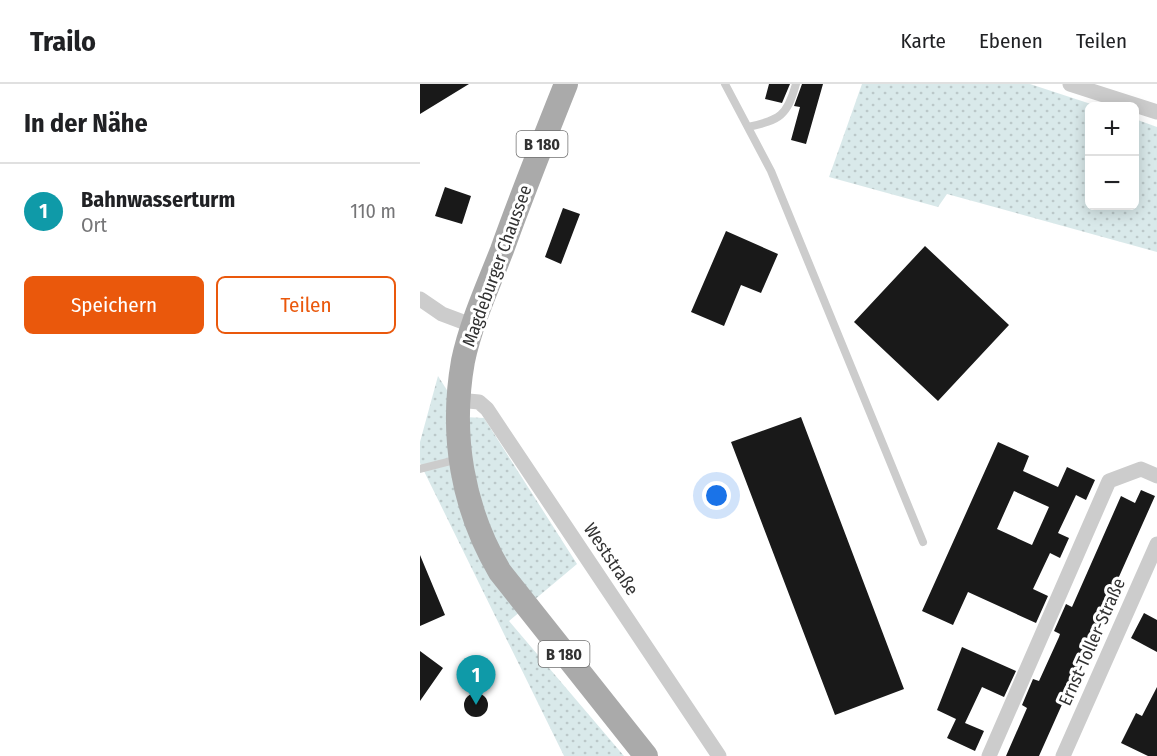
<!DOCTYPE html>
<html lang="de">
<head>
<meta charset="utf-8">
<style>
	body { margin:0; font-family:"Fira Sans Condensed",sans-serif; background:#f6f6f6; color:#202124 }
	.controls { position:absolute; right:18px; top:18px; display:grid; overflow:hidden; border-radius:9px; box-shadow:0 3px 15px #0003 }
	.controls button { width:54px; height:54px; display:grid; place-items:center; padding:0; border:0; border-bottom:2px solid #e0e0e0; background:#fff; color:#202124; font:30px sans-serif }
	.you { position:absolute; left:297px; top:412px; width:21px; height:21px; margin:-15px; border:4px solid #fff; border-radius:50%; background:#1a73e8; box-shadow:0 0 0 9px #1a73e833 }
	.badge { display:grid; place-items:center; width:39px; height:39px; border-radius:50%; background:#ea580c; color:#fff; font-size:20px; font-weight:700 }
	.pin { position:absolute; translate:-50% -50px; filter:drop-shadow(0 2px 3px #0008) }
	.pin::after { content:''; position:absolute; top:32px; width:21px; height:18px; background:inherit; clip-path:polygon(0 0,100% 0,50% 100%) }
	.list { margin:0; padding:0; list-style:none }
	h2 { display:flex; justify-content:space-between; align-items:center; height:78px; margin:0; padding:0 24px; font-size:26px }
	h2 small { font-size:20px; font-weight:400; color:#757577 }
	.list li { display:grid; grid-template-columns:39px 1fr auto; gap:18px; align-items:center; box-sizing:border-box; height:96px; padding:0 24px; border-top:2px solid #e0e0e0 }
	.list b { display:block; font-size:22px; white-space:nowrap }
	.list p { margin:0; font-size:20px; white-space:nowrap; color:#757577 }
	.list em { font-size:20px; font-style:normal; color:#757577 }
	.actions { display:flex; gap:12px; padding:18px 24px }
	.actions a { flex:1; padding:14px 0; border:2px solid #ea580c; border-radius:9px; text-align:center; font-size:21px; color:#ea580c }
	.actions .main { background:#ea580c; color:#fff }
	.map { position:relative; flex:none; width:737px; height:672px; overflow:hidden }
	header { display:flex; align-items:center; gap:36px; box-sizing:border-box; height:84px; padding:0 30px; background:#fff; border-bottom:2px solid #e0e0e0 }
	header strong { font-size:28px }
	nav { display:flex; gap:33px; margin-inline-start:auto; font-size:21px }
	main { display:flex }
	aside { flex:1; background:#fff }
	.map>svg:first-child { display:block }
	.grass { fill:url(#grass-dots) }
	.building { fill:#191919; fill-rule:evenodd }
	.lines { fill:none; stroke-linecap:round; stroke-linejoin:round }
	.service { stroke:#ccc; stroke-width:8 }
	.minor { stroke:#ccc; stroke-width:15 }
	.primary { stroke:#aaa; stroke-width:24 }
	.labels { text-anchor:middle; stroke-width:6; stroke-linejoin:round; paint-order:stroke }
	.shield { fill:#fff; stroke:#707070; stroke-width:1.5 }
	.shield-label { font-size:16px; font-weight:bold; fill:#323232 }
	.street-label { font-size:18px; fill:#323232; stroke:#fff }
</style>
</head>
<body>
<header>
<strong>Trailo</strong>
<nav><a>Karte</a><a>Ebenen</a><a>Teilen</a></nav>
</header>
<main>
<aside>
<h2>In der Nähe<small></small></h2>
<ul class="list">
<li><span class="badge" style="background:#0f9aa8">1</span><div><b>Bahnwasserturm</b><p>Ort</p></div><em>110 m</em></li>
</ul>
<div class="actions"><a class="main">Speichern</a><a>Teilen</a></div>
</aside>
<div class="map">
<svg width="737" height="672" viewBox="0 0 737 672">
	<defs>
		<pattern id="grass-dots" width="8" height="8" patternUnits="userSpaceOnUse" patternTransform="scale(1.5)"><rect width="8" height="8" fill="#d9e9ea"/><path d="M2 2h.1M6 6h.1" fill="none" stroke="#bbc8c9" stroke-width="1.8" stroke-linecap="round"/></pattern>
	</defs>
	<rect width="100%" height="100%" fill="#fff"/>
	<!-- grass -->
	<path class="grass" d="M 442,0 L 610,0 L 677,22 L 670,22 L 670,122 L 714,122 L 715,35 L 737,43 L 737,168 L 527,110 L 518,123 L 409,93 Z
		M 18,292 L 44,333 L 64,334 L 157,480 L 89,537 L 204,672 L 144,672 L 0,379 L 0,358 Z"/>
	<!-- building -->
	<path class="building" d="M 0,0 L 49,0 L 0,30 Z
		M 349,0 L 370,0 L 362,19 L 345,15 Z
		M 382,0 L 403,0 L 386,60 L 371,56 L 380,23 L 374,22 Z
		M 25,103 L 51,112 L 42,140 L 15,132 Z
		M 143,124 L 160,130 L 141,180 L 125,173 Z
		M 306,147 L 358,170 L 341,209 L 321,201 L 304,242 L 271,228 Z
		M 505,162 L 589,241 L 518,317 L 434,238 Z
		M 381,333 L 484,605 L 415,631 L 311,358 Z
		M 578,358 L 609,372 L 603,387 L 638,403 L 647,383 L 675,396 L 666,416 L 656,411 L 638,449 L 649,454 L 640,474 L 630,469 L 613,505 L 628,512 L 616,539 L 548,508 L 533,541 L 502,527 ZM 594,407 L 629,423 L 612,461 L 577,445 Z
		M 721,406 L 735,412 L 619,672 L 586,672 L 607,624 L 602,621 L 613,595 L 619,597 L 639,553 L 640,550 L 634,547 L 646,520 L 652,523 L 701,412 L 715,419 Z
		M 0,471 L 25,531 L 0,542 Z
		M 724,529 L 737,536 L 737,568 L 711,554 Z
		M 542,563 L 596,587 L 584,613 L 562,603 L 545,639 L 564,647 L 555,667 L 527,654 L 536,635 L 517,626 Z
		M 0,567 L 23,584 L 0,617 Z
		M 737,603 L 737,672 L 728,672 L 701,659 L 716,629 L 722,632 Z
		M44 621a12 12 0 1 1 24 0a12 12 0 1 1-24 0Z"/>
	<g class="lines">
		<!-- service -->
		<path class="service" d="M 305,0 L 351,87 L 503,458
			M 328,43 C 360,36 367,32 376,0
			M 0,385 L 39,375"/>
		<!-- minor -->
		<path class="minor" d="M 650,0 L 737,28
			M 0,215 L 22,230 L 54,242
			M 38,316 L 59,318 L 67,325 L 299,672
			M 569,672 L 689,397 L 721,385 L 737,392
			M 643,672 L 737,460"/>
		<!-- primary -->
		<path class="primary" d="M 146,0 C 124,55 102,110 82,166 C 68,202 51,239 43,277 C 30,350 42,424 80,488 L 226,672"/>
	</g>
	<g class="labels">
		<!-- shield labels -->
		<g class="shield">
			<rect x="96.5" y="47" width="51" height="26" rx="4.5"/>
			<rect x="118.5" y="557" width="51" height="26" rx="4.5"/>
		</g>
		<g class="shield-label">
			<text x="122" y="66">B 180</text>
			<text x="144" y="576">B 180</text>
		</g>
		<!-- street labels -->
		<g class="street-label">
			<text transform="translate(77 182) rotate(-70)" y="6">Magdeburger Chaussee</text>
			<text transform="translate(191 475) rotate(56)" y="6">Weststraße</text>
			<text transform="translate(672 558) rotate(-66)" y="6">Ernst-Toller-Straße</text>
		</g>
	</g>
</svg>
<div class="controls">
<button>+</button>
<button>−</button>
</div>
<div class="you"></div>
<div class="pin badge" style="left:56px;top:621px;background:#0f9aa8">1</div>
</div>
</main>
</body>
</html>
